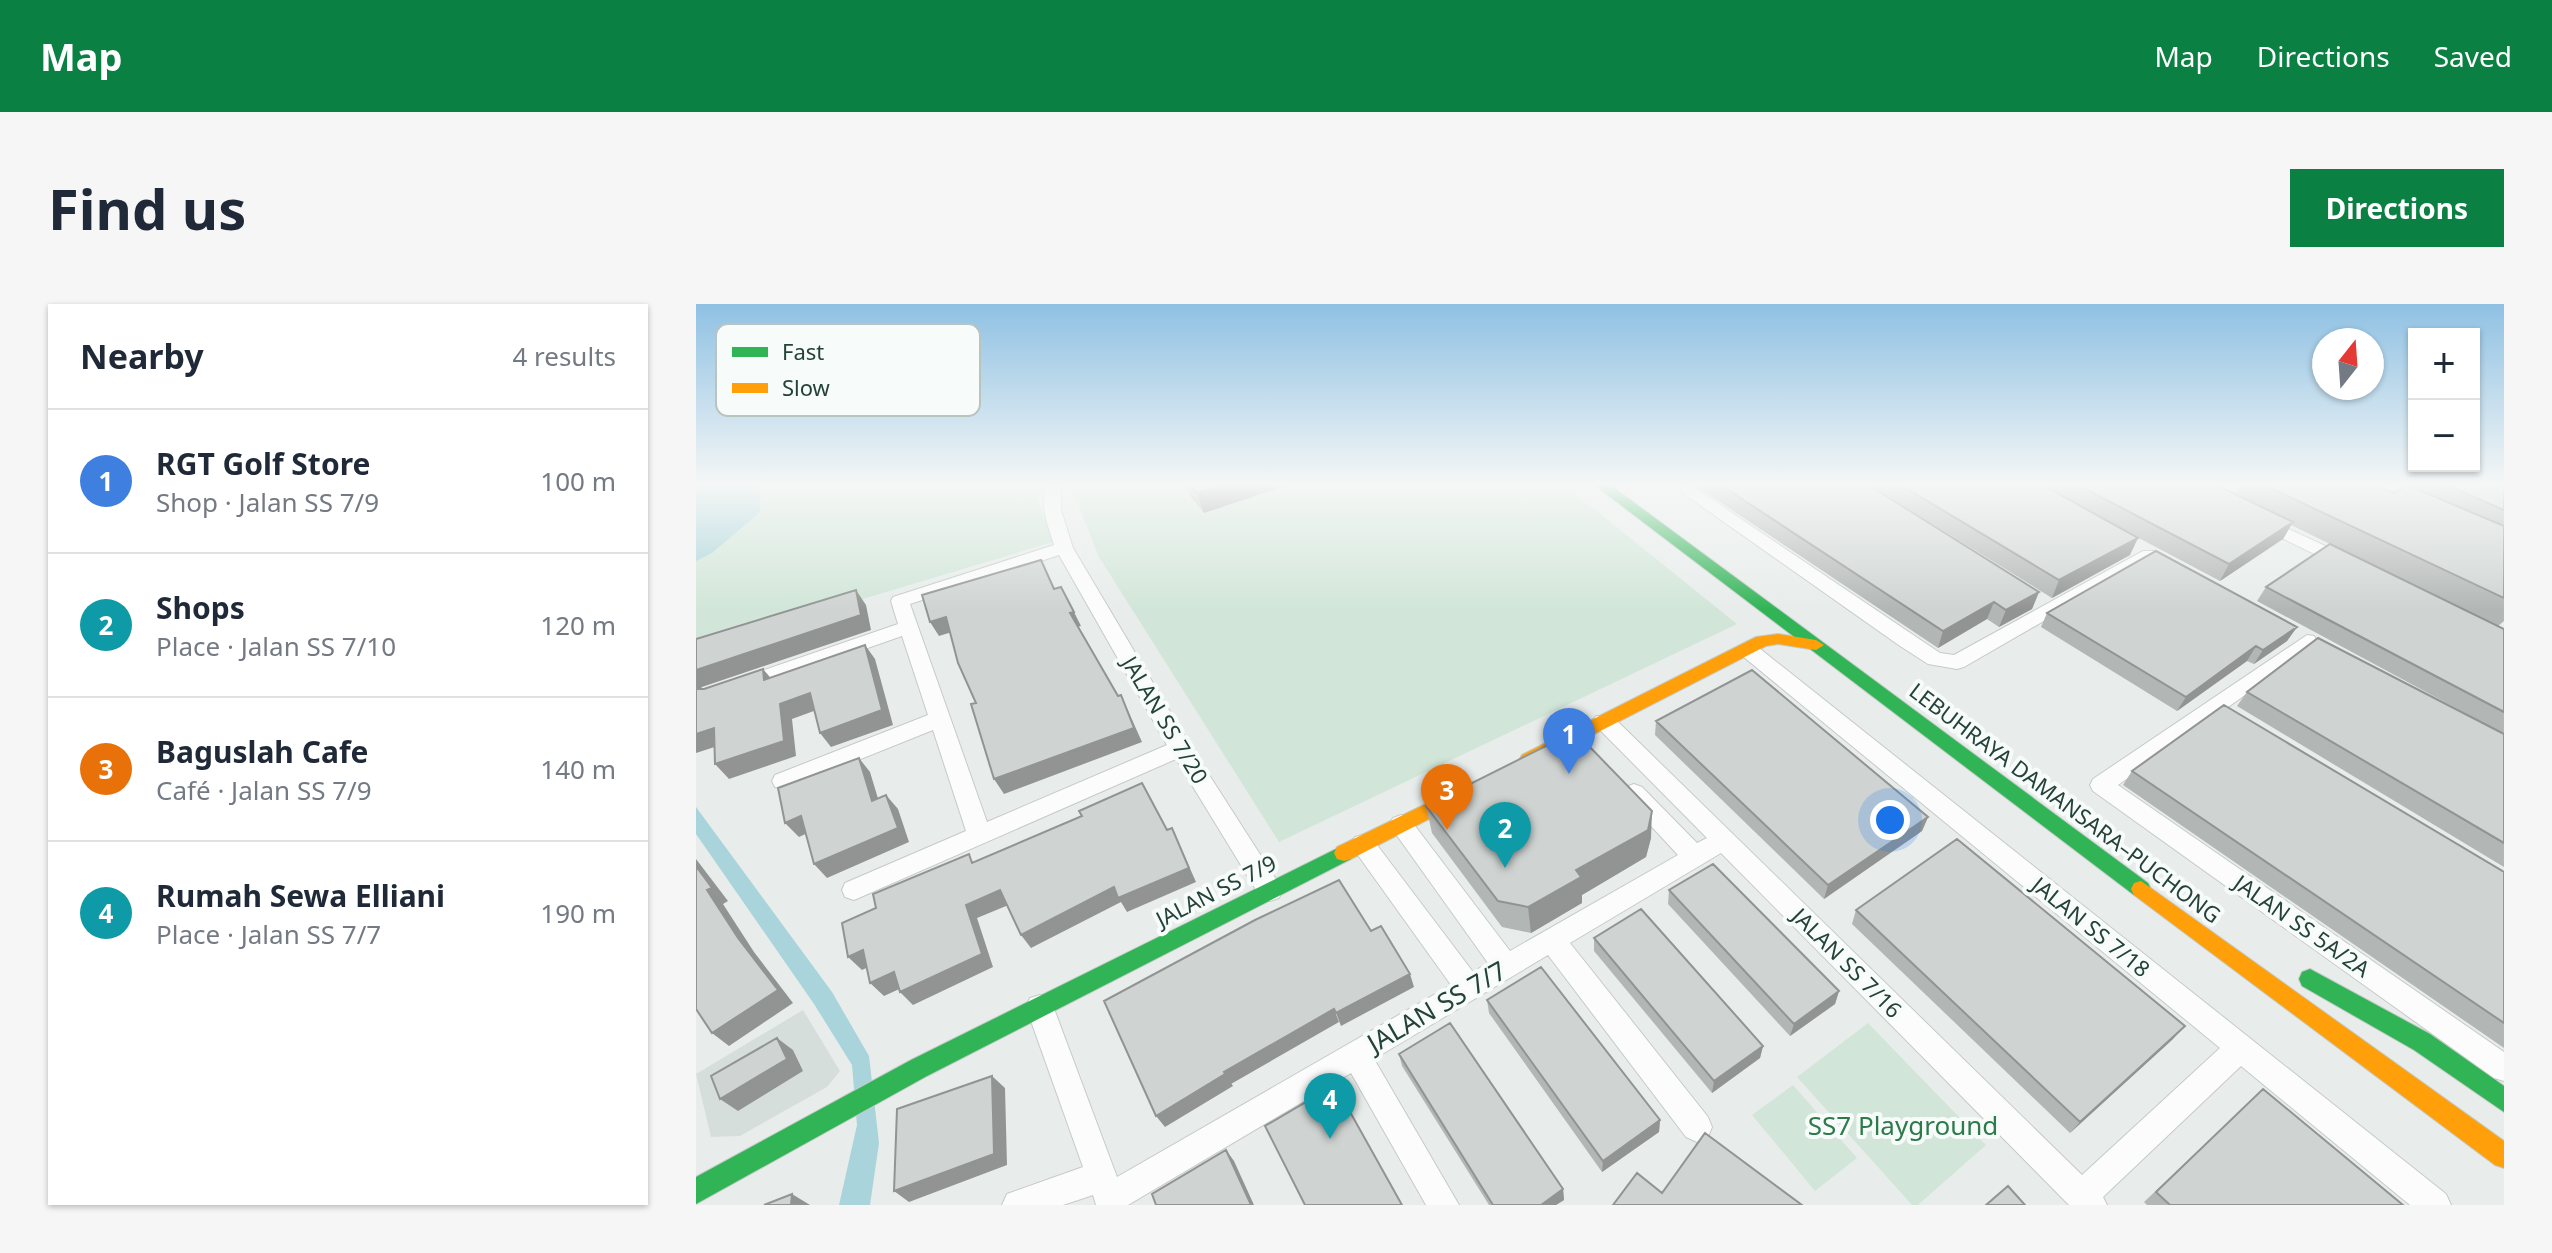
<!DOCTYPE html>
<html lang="en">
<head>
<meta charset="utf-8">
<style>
	body { margin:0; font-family:"Noto Sans",sans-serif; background:#f6f6f7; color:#1f2937 }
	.controls { position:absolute; right:24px; top:24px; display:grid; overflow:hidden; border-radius:0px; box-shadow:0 2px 6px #0004 }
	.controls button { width:72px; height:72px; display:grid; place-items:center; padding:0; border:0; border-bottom:2px solid #e0e1e3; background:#fff; color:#1f2937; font:40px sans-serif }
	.compass { position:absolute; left:1616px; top:24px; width:72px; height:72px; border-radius:50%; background:#fff; box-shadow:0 2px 6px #0004; rotate:17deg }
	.you { position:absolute; left:1194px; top:516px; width:28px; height:28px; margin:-20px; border:6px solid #fff; border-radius:50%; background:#1a73e8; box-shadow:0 0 0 12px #1a73e833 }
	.badge { display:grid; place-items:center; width:52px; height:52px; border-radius:50%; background:#0b8043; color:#fff; font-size:26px; font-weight:700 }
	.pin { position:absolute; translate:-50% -66px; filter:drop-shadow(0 2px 4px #0008) }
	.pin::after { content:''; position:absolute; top:42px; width:28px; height:24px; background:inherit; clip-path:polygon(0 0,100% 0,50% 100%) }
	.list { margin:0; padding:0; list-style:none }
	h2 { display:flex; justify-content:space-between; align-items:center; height:104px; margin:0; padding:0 32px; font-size:34px }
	h2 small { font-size:26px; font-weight:400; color:#747a83 }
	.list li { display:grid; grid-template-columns:52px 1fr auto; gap:24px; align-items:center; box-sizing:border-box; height:144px; padding:0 32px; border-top:2px solid #e0e1e3 }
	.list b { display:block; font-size:30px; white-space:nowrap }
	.list p { margin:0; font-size:26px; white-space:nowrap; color:#747a83 }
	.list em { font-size:26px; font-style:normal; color:#747a83 }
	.map { position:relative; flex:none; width:1808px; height:901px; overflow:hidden; border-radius:0px }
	header { display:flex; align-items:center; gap:48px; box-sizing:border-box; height:112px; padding:0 40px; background:#0b8043; color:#fff }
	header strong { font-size:38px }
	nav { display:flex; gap:44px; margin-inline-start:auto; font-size:28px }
	.intro { display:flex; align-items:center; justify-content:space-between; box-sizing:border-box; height:192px; padding:0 48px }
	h1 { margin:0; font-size:56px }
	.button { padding:20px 36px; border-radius:0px; background:#0b8043; color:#fff; font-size:28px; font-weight:700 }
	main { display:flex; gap:48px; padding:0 48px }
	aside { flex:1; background:#fff; border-radius:0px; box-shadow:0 2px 6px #0004 }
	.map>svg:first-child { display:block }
	.built { fill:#d6dedb }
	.green { fill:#d1e6d8 }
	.water { fill:#a9d4db }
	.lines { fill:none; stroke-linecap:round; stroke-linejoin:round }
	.street-casing { stroke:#c5cac8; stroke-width:2 }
	.fast-casing { stroke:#c3cbc8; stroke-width:2 }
	.slow-casing { stroke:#c3cbc8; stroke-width:2 }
	.street { fill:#fcfcfc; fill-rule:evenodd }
	.fast { fill:#30b455; fill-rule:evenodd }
	.slow { fill:#ff9f0a; fill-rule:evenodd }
	.wall { fill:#b2b6b5 }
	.shaded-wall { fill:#919493 }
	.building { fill:#cfd4d2; stroke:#919493; stroke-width:2 }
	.labels { text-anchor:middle; stroke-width:8; stroke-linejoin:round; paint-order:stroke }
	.street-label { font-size:22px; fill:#24423a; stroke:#f7fbf9 }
	.near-street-label { font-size:26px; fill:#24423a; stroke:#f7fbf9 }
	.near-park-label { font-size:26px; fill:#2d7a4b; stroke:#f7fbf9 }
	.key { fill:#f7fbf9; stroke:#b8c4c0; stroke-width:2 }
	.key-label { font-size:22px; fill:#24423a }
</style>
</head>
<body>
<header>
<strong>Map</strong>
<nav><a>Map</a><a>Directions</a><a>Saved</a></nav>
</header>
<div class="intro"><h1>Find us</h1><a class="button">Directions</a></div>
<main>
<aside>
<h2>Nearby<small>4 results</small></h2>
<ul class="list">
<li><span class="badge" style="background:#3f7fe0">1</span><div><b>RGT Golf Store</b><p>Shop · Jalan SS 7/9</p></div><em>100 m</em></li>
<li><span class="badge" style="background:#0f9aa8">2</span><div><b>Shops</b><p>Place · Jalan SS 7/10</p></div><em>120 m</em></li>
<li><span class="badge" style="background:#e8710a">3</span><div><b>Baguslah Cafe</b><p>Café · Jalan SS 7/9</p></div><em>140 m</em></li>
<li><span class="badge" style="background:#0f9aa8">4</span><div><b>Rumah Sewa Elliani</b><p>Place · Jalan SS 7/7</p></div><em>190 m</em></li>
</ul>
</aside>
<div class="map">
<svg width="1808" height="901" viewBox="0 0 1808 901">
	<rect width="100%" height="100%" fill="#e8edeb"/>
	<!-- built -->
	<path class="built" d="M 107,706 L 144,767 L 131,783 L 44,832 L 15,833 L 0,770 Z"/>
	<!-- green -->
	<path class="green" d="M 0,180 L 336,180 L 357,238 L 0,345 Z
		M 374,180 L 867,180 L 1041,320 L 583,538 L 403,253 Z
		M 1172,719 L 1290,841 L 1222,901 L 1216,901 L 1101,773 Z
		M 1097,781 L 1161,854 L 1119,887 L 1056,811 Z"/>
	<!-- water -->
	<path class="water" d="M 0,180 L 63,180 L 64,208 L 16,249 L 0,257 Z
		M 0,503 L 136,688 L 173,752 L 183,839 L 174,901 L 143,901 L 161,821 L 156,761 L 118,700 L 0,530 Z"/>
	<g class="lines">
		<defs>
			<path id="street" d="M 353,180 L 370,180 L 365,187 L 365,206 L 377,244 L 492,438 L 583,580 L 586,587 L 583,594 L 574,597 L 565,594 L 480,455 L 158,596 L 149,593 L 146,586 L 149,579 L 270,527 L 237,426 L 95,483 L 87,485 L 79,483 L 76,477 L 79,471 L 232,411 L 206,332 L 46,388 L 39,386 L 36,381 L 39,376 L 202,320 L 195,297 L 197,293 L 358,241 C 353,224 341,197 353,180 ZM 363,251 L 471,441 L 291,518 L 214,300 Z
				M 974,180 L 993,180 L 1244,349 L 1258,351 L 1447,247 L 1459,247 L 1462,251 L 1268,363 L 1261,365 L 1232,360 L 1204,342 Z
				M 1685,180 L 1704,180 L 1689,193 L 1677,193 L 1675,189 Z
				M 1565,212 L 1655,254 L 1658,258 L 1649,263 L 1643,262 L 1559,221 L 1556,217 L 1559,213 Z
				M 1611,331 L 1618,332 L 1621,337 L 1618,342 L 1422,481 L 1808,748 L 1808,777 L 1798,774 L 1397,487 L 1394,481 L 1397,475 Z
				M 1051,338 L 1058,340 L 1750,890 L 1755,901 L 1714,901 L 1545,762 L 1407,893 L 1411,901 L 1373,901 L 1025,549 L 874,639 L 1012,813 L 1016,823 L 1012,833 L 1001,838 L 990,833 L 852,651 L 678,755 L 763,901 L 730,901 L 655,769 L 432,901 L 400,901 L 397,891 L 367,901 L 306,901 L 311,890 L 387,863 L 330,703 L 334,694 L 344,691 L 354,694 L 421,873 L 755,681 L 659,547 L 655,540 L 659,533 L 667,531 L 675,533 L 777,668 L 792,659 L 697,526 L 693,520 L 697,514 L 705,511 L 713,514 L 814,647 L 982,551 L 930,495 L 927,489 L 930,483 L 938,480 L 946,483 L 1001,539 L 1011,534 L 900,422 L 897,417 L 900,412 L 916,412 L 1386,871 L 1524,744 L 1044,350 L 1041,345 Z"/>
			<path id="fast" d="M 897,180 L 913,180 L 1452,579 L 1455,585 L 1452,591 L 1445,593 L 1438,591 Z
				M 648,541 L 655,543 L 658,549 L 655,555 L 231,772 L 0,900 L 0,873 L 215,756 Z
				M 1614,665 L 1734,730 L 1808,782 L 1808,808 L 1718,746 L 1606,682 L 1603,675 L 1606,668 Z"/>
			<path id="slow" d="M 1082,330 L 1120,336 L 1128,341 L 1120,346 L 1082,340 L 1070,342 L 838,461 L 826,461 L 823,456 L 826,451 L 1060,333 Z
				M 769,481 L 776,483 L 778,488 L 776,493 L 655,555 L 648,557 L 641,555 L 638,549 L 641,543 Z
				M 1445,577 L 1808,837 L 1808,864 L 1799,861 L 1438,591 L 1435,585 L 1438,579 Z"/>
		</defs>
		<!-- street casing -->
		<use href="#street" class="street-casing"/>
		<!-- fast casing -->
		<use href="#fast" class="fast-casing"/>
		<!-- slow casing -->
		<use href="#slow" class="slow-casing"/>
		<!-- street -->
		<use href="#street" class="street"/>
		<!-- fast -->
		<use href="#fast" class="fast"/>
		<!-- slow -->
		<use href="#slow" class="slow"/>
	</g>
	<!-- wall -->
	<path class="wall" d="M 490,180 L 595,180 L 508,209 L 494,192 Z
		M 997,180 L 1171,180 L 1343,288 L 1336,305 L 1303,323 L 1291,315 L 1242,344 Z
		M 1172,180 L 1518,180 L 1539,190 L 1544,180 L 1677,180 L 1698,189 L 1717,184 L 1720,180 L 1808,180 L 1808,317 L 1802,322 L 1595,221 L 1587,235 L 1524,277 L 1405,214 L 1434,251 L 1356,294 Z
		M 1570,283 L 1808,325 L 1808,430 L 1561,297 Z
		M 1351,309 L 1601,323 L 1591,337 L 1558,360 L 1551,357 L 1481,407 L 1345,323 Z
		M 1551,388 L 1808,430 L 1808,563 L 1541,402 Z
		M 960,417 L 1232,513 L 1226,527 L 1128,595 L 959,431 Z
		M 1436,467 L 1808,568 L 1808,744 L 1427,481 Z
		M 730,502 L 955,534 L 950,553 L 886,591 L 886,599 L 835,629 L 806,623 L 736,529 Z
		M 973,586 L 1143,687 L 1139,700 L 1094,732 L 972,600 Z
		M 1160,606 L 1477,735 L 1374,829 L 1156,620 Z
		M 898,634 L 1067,742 L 1064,754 L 1016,789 L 898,647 Z
		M 791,696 L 964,816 L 963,828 L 906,868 L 793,709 Z
		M 703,750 L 867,885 L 868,896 L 860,901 L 793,901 L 706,762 Z
		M 1567,785 L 1707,901 L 1451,901 L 1448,898 Z"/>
	<!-- shaded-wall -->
	<path class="shaded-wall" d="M 527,180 L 595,180 L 508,209 L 501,189 Z
		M 1597,218 L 1587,235 L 1524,277 L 1533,260 Z
		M 1442,234 L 1434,251 L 1356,294 L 1363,276 Z
		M 160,286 L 170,301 L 175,326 L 6,383 L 0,391 L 0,366 Z
		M 1343,288 L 1336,305 L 1303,323 L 1310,306 Z
		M 1298,298 L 1291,315 L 1242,344 L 1247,327 Z
		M 378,308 L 385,322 L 381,323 L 374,309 Z
		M 250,313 L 259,327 L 243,332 L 234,318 Z
		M 1601,323 L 1591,337 L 1558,360 L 1567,346 Z
		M 169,341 L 179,355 L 197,421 L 135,443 L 124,429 Z
		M 1560,342 L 1551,357 L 1481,407 L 1490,393 Z
		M 67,365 L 79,379 L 68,376 Z
		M 114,389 L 126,404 L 96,415 L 100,452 L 33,475 L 19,460 L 84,400 Z
		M 425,391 L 446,438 L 308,490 L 298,475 Z
		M 18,424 L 31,439 L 0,449 L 0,430 Z
		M 163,454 L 174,468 L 187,511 L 176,497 Z
		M 190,491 L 202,505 L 213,538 L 131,574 L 118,560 Z
		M 956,507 L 955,534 L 950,553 L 886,591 L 886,599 L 835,629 L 832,603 Z
		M 105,512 L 118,526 L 103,533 L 89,519 Z
		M 1232,513 L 1226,527 L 1128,595 L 1132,581 Z
		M 476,524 L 500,578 L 431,608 L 425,598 L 335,644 L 325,631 Z
		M 0,555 L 32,597 L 27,600 L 58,648 L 97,699 L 33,742 L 16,729 L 42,634 L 11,586 L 0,562 Z
		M 304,586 L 315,600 L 281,614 L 297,663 L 217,701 L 204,688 L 270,601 Z
		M 167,646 L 181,659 L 166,666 L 152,653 Z
		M 198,668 L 212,681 L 188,692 L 174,679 Z
		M 714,670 L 718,683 L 645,722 L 640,709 Z
		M 1143,687 L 1139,700 L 1094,732 L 1098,720 Z
		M 638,705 L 643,718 L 535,780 L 528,768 Z
		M 1489,722 L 1477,735 L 1374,829 L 1384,818 Z
		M 81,734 L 97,746 L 107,767 L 42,807 L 24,795 Z
		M 1067,742 L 1064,754 L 1016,789 L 1018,777 Z
		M 529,770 L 537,782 L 469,823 L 460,812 Z
		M 296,772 L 309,784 L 311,861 L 213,898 L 198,887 Z
		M 964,816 L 963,828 L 906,868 L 907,857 Z
		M 530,846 L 538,857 L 558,901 L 555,901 Z
		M 867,885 L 868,896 L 860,901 L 845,901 Z
		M 96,890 L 114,901 L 95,901 Z"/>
	<!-- building -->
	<path class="building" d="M 494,180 L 527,180 L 501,189 Z
		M 1023,180 L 1171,180 L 1343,288 L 1310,306 L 1298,298 L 1247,327 Z
		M 1203,180 L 1345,180 L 1442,234 L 1363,276 Z
		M 1380,180 L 1518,180 L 1597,218 L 1533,260 Z
		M 1566,180 L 1677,180 L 1698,189 L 1711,181 L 1808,222 L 1808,294 Z
		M 1748,180 L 1808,180 L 1808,206 Z
		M 1634,240 L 1808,325 L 1808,408 L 1570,283 Z
		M 1460,247 L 1601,323 L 1567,346 L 1560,342 L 1490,393 L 1351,309 Z
		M 345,256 L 358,285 L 365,283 L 378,308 L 374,309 L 422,392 L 425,391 L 438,424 L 298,475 L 275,400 L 280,399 L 262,359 L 250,313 L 234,318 L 226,291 Z
		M 160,286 L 165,311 L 0,366 L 0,335 Z
		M 1622,334 L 1808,430 L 1808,539 L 1551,388 Z
		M 169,341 L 186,406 L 124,429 L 114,389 L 84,400 L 88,437 L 19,460 L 18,424 L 0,430 L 0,385 L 8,385 L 67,365 L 68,376 Z
		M 1056,366 L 1232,513 L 1132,581 L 960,417 Z
		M 1528,401 L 1808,568 L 1808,719 L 1436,467 Z
		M 864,435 L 889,438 L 956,507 L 952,526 L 880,566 L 885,573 L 832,603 L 802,597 L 730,502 Z
		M 163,454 L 176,497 L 190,491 L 202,524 L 118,560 L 105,512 L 89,519 L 82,484 Z
		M 446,479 L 471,526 L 476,524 L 493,564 L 422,594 L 418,583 L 325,631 L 304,586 L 270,601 L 286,650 L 204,688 L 198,668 L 174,679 L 167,646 L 152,653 L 146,619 L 180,604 L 177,590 L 273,550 L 276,559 L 386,512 L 383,507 Z
		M 1261,535 L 1489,722 L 1384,818 L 1160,606 Z
		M 1017,560 L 1143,687 L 1098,720 L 973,586 Z
		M 0,562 L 16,584 L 11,586 L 42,634 L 82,686 L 16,729 L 0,705 Z
		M 643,576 L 675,627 L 685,622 L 714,670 L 640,709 L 638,705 L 528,768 L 529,770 L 460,812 L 408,697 L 559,616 Z
		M 945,605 L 1067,742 L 1018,777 L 898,634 Z
		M 845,663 L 964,816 L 907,857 L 791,696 Z
		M 754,719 L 867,885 L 845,901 L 797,901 L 703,750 Z
		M 81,734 L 91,755 L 24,795 L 15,772 Z
		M 296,772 L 298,850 L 198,887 L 201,805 Z
		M 639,781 L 706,901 L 609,901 L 569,822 Z
		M 1567,785 L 1707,901 L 1474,901 L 1460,888 Z
		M 1009,829 L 1106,901 L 917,901 L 941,869 L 966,889 Z
		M 530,846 L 555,901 L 460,901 L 456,890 Z
		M 1312,882 L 1329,901 L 1290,901 Z
		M 96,890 L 95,901 L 68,901 Z"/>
	<!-- sky -->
	<linearGradient id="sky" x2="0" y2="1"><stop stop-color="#8fc1e3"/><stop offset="0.59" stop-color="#f5f7f6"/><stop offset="1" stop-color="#f5f7f6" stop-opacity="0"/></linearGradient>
	<rect width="1808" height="306" fill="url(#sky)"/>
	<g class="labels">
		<!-- street labels -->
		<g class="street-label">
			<text transform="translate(469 416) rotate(59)" y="8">JALAN SS 7/20</text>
			<text transform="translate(1369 499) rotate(37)" y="8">LEBUHRAYA DAMANSARA–PUCHONG</text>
			<text transform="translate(520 587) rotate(-27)" y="8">JALAN SS 7/9</text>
			<text transform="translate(1606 622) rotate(35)" y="8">JALAN SS 5A/2A</text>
			<text transform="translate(1395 623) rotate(39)" y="8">JALAN SS 7/18</text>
			<text transform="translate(1151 659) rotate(45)" y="8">JALAN SS 7/16</text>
		</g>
		<!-- near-street labels -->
		<g class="near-street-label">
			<text transform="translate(741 703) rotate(-30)" y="9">JALAN SS 7/7</text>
		</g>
		<!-- near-park labels -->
		<g class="near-park-label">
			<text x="1207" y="831">SS7 Playground</text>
		</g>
	</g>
	<!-- legend -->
	<rect x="20" y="20" width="264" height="92" rx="12" class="key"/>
	<rect x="36" y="43" width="36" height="10" fill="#30b455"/>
	<rect x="36" y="79" width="36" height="10" fill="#ff9f0a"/>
	<g class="key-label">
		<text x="86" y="56">Fast</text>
		<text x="86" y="92">Slow</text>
	</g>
</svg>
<div class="controls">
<button>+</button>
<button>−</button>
</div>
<svg class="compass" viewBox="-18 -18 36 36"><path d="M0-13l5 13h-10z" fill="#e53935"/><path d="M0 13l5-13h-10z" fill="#747a83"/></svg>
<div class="you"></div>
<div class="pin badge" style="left:873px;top:470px;background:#3f7fe0">1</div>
<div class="pin badge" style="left:809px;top:564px;background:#0f9aa8">2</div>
<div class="pin badge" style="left:751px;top:526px;background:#e8710a">3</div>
<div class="pin badge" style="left:634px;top:835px;background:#0f9aa8">4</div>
</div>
</main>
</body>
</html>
